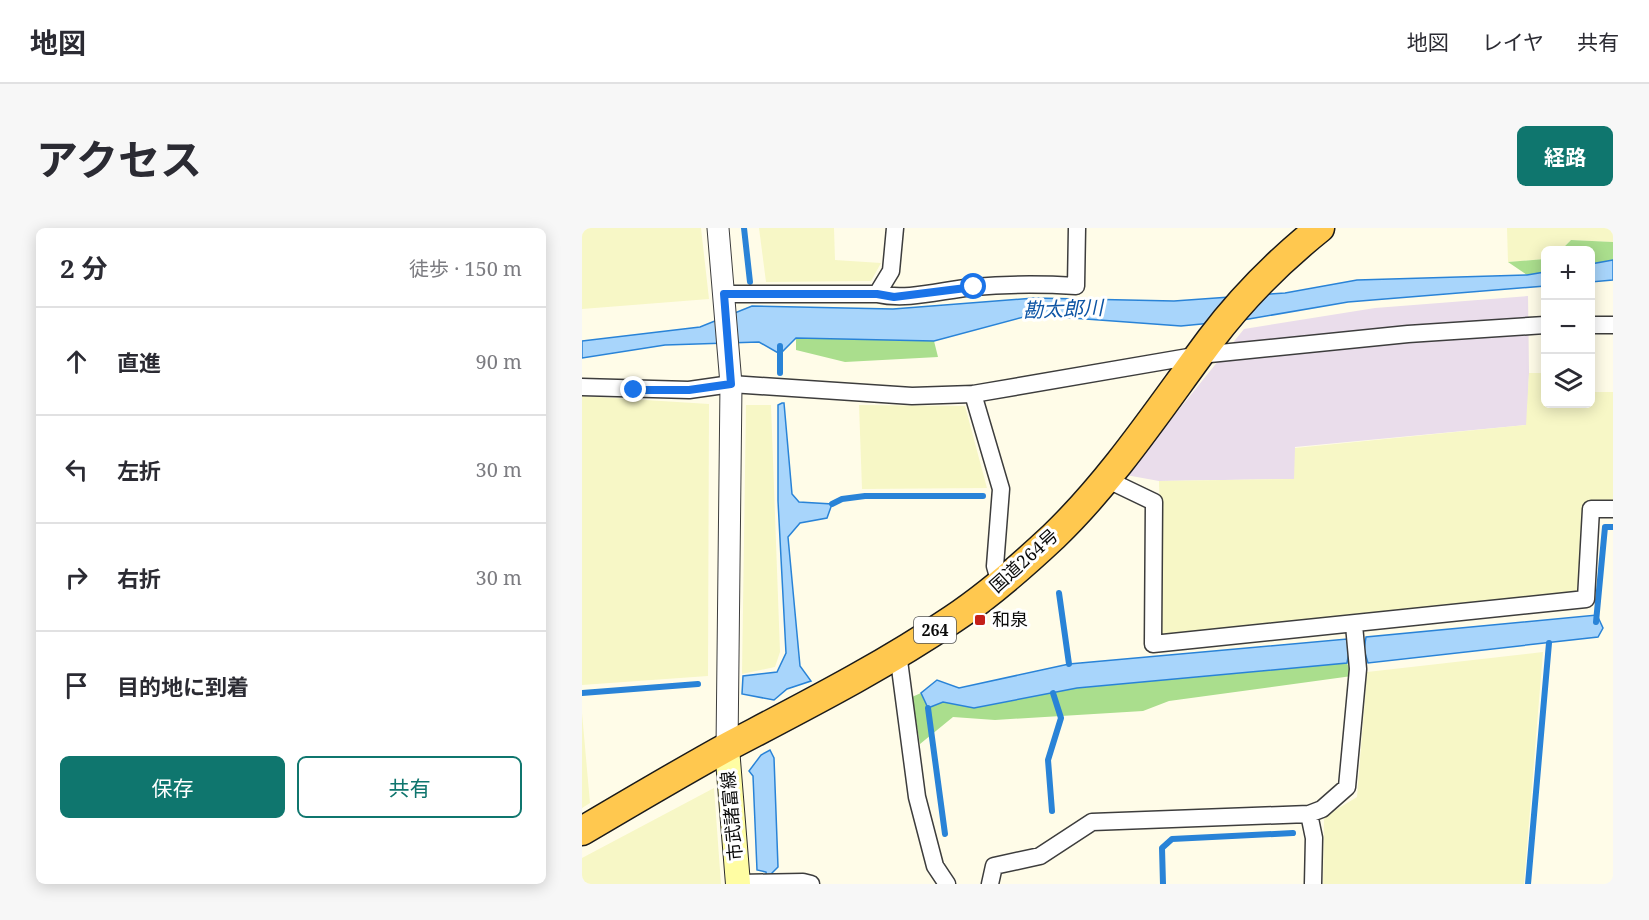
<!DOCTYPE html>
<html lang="ja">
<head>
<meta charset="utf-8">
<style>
	body { margin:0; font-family:"Noto Serif","Noto Sans JP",serif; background:#f7f7f7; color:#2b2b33 }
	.controls { position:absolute; right:18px; top:18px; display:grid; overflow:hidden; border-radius:9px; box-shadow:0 3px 15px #0003 }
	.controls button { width:54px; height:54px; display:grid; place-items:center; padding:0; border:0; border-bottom:2px solid #e1e1e2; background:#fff; color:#2b2b33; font:30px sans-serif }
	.stop { position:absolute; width:18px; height:18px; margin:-14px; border:4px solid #1a73e8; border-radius:50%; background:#fff }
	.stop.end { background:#1a73e8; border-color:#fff; box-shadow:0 2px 6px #0008 }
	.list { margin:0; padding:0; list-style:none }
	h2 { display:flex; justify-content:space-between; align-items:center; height:78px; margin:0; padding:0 24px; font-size:26px }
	h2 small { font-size:20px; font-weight:400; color:#7c7c81 }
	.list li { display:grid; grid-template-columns:39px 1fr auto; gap:18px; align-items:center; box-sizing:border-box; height:108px; padding:0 24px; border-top:2px solid #e1e1e2 }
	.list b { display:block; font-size:22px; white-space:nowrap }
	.list em { font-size:20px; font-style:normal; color:#7c7c81 }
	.actions { display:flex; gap:12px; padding:18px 24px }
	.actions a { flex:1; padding:14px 0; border:2px solid #0f766e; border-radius:9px; text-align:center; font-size:21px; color:#0f766e }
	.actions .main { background:#0f766e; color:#fff }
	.icon { flex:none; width:33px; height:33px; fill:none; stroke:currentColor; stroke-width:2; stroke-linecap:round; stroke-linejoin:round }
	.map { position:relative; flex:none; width:1031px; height:656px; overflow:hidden; border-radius:9px }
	header { display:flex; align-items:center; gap:36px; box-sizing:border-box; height:84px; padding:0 30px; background:#fff; border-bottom:2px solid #e1e1e2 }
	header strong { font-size:28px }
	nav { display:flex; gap:33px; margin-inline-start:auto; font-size:21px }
	.intro { display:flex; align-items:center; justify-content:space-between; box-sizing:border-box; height:144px; padding:0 36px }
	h1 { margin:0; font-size:42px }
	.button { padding:15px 27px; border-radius:9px; background:#0f766e; color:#fff; font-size:21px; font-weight:700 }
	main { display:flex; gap:36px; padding:0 36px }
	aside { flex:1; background:#fff; border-radius:9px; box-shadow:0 3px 15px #0003 }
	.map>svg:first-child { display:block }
	.industrial { fill:#eaddeb }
	.farmland { fill:#f7f7c6 }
	.forest { fill:#aade8d }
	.water { fill:#a8d5fb; stroke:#2983d7; stroke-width:1.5 }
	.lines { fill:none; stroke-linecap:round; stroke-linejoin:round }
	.stream { stroke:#2983d7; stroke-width:6 }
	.minor-casing { stroke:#3d3d3d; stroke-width:19 }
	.tertiary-casing { stroke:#3d3d3d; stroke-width:23 }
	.secondary-casing { stroke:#2c2c2c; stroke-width:26 }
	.trunk-casing { stroke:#1b1b1b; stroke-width:31 }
	.minor { stroke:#fff; stroke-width:16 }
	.tertiary { stroke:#fff; stroke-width:21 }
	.secondary { stroke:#fffda3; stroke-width:24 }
	.trunk { stroke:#ffc84f; stroke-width:28 }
	.route { stroke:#1a73e8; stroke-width:8 }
	.poi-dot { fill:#c42019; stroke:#fff; stroke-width:2 }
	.labels { text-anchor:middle; stroke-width:6; stroke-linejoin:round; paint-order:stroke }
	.shield { fill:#fff; stroke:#545454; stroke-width:1.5 }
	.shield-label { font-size:16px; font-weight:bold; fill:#0a0a0a }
	.street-label { font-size:18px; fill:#0a0a0a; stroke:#fff }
	.poi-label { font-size:18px; fill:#0a0a0a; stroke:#fff; text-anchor:start }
	.water-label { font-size:20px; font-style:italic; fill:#0c54a4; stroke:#fff }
</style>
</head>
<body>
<header>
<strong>地図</strong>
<nav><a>地図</a><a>レイヤ</a><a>共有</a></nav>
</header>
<div class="intro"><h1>アクセス</h1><a class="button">経路</a></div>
<main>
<aside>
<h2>2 分<small>徒歩 · 150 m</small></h2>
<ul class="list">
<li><svg class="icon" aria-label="ahead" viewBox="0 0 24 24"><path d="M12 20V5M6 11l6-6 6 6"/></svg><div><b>直進</b></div><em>90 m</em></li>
<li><svg class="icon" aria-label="left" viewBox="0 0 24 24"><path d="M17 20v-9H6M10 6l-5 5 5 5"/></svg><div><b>左折</b></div><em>30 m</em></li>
<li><svg class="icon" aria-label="right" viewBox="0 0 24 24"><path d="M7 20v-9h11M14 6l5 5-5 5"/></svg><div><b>右折</b></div><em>30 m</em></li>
<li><svg class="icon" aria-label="arrive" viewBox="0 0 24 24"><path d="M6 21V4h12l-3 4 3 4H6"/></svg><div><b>目的地に到着</b></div></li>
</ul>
<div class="actions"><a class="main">保存</a><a>共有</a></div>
</aside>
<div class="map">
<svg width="1031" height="656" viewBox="0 0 1031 656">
	<rect width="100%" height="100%" fill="#fffce8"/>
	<!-- industrial -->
	<path class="industrial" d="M 946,68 L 947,145 L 945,197 L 713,219 L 713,251 L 577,253 L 544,247 L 662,101 L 793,80 Z"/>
	<!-- farmland -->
	<path class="farmland" d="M 0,0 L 119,0 L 127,71 L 0,81 Z
		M 177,0 L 252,0 L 253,32 L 299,35 L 289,53 L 184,54 Z
		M 925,0 L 1031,0 L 1031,14 L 989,12 L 979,22 L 963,22 L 963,31 L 926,34 Z
		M 947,145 L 963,145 L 963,176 L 1008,176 L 1009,164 L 1031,164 L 1031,275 L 1003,275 L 999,365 L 580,410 L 577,253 L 712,251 L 713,220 L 944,197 Z
		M 0,168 L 127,176 L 126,448 L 0,457 Z
		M 164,177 L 189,177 L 198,424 L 193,439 L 160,446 Z
		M 277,177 L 383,178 L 405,260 L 280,261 Z
		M 961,424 L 942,656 L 741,656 L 742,589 L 775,569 L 785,444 Z
		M 0,485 L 8,575 L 0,580 Z
		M 132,560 L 139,656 L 0,656 L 0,630 Z"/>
	<!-- forest -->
	<path class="forest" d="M 989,12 L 1031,14 L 1031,32 L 1009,36 L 1008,22 L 979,22 Z
		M 963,31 L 963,44 L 945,47 L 926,34 Z
		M 214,110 L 352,113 L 356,129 L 263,134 L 214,122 Z
		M 765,435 L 770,448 L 587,473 L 561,483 L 413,492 L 371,489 L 338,516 L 330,469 L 339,465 L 346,480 L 361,474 L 392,480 L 495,460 Z"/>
	<!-- water -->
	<path class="water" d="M 1031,32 L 1031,52 L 1009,54 L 1009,36 Z
		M 963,44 L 963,58 L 766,74 L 661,92 L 599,98 L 449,87 L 352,113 L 214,110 L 198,126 L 177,114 L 83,117 L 0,130 L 0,113 L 118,99 L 170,78 L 311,81 L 452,70 L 592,73 L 703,65 L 775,52 L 945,47 Z
		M 200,175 L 202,175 L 210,266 L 217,274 L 250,276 L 245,290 L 218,295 L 206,309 L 218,438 L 229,453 L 205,461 L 192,472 L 160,466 L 161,448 L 195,444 L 204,425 L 196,273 L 196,177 Z
		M 1015,387 L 1021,400 L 1016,409 L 786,435 L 782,422 L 784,409 Z
		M 765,411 L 767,424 L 765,435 L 495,460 L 392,480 L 361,474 L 346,480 L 339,465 L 355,452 L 377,460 L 487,436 Z
		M 188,522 L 192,530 L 196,639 L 190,645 L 192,656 L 185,656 L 184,644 L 175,642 L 171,548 L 167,543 L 179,527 Z"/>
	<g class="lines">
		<!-- stream -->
		<path class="stream" d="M 162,0 L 168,54
			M 198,145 L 198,118
			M 250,276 L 260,271 L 283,268 L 401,268
			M 477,365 L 487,436
			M 1014,394 L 1023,299 L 1031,299
			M 0,465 L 116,456
			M 346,480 L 363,606
			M 470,583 L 466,532 L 479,490 L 471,465
			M 581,656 L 580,620 L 590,611 L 711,605
			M 946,656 L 967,415"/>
		<defs>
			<path id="minor" d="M 142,66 L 295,66 L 309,43 L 313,0
				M 295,66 C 326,73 360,62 392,59 C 425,56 460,56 494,58 L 495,0
				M 1008,97 L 1031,97
				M 0,159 L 107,162 L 149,156 L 330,168 L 391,166 L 618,127 L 826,106 L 963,97
				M 391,166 L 419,261 L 413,338 L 418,356
				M 524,251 L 572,274 L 571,416 L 1004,371 L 1009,281 L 1031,281
				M 316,425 L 335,569 L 353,638 L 365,656
				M 727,586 L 732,610 L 731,656
				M 156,655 L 221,654 L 229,656
				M 408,656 L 412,638 L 458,628 L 510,594 L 727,586 L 740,581 L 765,559 L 776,441 L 772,397"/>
			<path id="tertiary" d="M 136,0 L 149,156 L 145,520"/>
			<path id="secondary" d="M 145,520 L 156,656"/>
			<path id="trunk" d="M 0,603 C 49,574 98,545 147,518 C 223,478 300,439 371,391 C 407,367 440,338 472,308 C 532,250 579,178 629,111 C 660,70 698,32 738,0"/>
		</defs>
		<!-- minor casing -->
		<use href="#minor" class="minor-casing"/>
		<!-- tertiary casing -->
		<use href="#tertiary" class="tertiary-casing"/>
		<!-- secondary casing -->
		<use href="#secondary" class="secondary-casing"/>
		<!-- trunk casing -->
		<use href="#trunk" class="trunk-casing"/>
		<!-- minor -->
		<use href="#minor" class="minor"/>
		<!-- tertiary -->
		<use href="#tertiary" class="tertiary"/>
		<!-- secondary -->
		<use href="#secondary" class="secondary"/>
		<!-- trunk -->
		<use href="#trunk" class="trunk"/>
	</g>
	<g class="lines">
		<!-- route -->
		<path class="route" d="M 52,162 L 107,162 L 149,156 L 142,66 L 295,66 L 312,69 L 392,59"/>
	</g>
	<!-- markers -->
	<rect class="poi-dot" x="392" y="386" width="12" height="12" rx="3"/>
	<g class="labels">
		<!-- shield labels -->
		<rect class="shield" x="332" y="389" width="42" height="26" rx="4.5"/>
		<g class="shield-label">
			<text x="353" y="408">264</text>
		</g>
		<!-- street labels -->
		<g class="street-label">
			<text transform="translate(442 333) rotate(-42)" y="6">国道264号</text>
			<text transform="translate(150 588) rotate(-95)" y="6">市武諸富線</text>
		</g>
		<!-- poi labels -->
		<g class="poi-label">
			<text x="410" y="398">和泉</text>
		</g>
		<!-- water labels -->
		<g class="water-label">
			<text transform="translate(481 81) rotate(-2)" y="7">勘太郎川</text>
		</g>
	</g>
</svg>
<div class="controls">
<button>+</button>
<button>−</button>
<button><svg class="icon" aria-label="layers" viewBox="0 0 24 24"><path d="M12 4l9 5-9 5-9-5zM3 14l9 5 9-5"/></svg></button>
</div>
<div class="stop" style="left:392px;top:59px"></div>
<div class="stop end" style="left:52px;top:162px"></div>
</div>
</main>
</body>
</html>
